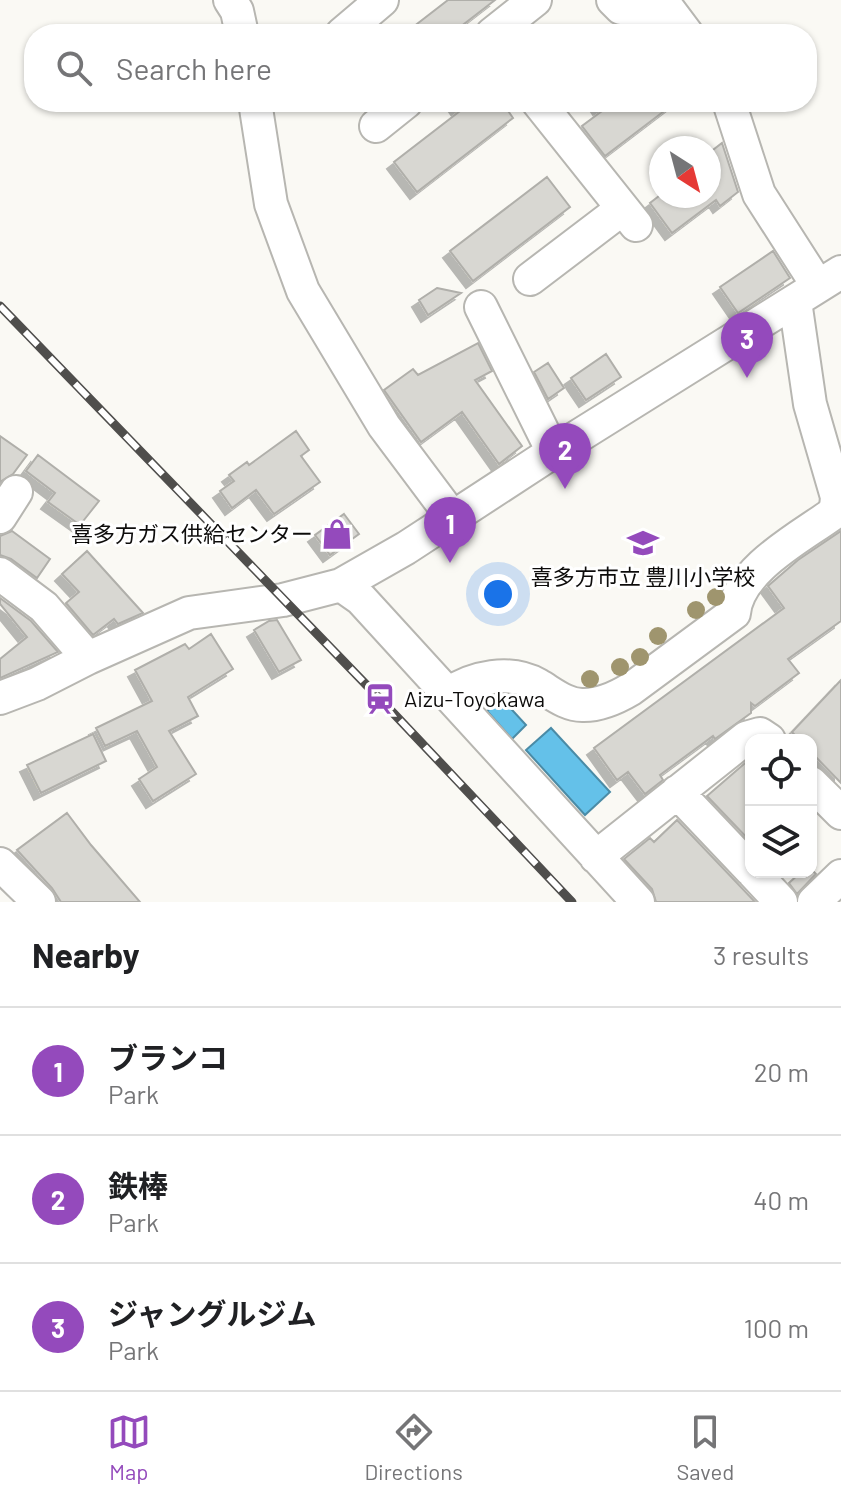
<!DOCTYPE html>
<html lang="en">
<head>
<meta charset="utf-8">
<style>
	body { margin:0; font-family:Barlow,"Noto Sans JP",sans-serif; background:#f2f2f2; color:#202124 }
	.controls { position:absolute; right:24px; bottom:24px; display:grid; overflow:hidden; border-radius:16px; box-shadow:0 2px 6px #0004 }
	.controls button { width:72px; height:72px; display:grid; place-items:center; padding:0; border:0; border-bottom:2px solid #e0e0e0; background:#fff; color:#202124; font:40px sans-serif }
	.compass { position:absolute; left:649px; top:136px; width:72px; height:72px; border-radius:50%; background:#fff; box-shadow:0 2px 6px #0004; rotate:144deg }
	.you { position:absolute; left:498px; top:594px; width:28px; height:28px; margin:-20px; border:6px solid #fff; border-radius:50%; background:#1a73e8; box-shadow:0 0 0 12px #1a73e833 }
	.badge { display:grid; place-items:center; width:52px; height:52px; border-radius:50%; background:#944abc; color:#fff; font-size:26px; font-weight:700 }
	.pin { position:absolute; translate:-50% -66px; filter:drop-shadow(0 2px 4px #0008) }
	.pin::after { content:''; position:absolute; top:42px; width:28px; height:24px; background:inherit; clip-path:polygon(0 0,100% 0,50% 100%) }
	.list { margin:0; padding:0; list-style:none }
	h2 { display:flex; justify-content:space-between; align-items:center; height:104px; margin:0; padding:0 32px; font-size:34px }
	h2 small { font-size:26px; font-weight:400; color:#757577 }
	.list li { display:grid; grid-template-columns:52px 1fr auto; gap:24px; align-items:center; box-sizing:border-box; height:128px; padding:0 32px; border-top:2px solid #e0e0e0 }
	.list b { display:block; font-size:30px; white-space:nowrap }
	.list p { margin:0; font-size:26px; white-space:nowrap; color:#757577 }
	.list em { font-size:26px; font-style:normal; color:#757577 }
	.icon { flex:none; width:44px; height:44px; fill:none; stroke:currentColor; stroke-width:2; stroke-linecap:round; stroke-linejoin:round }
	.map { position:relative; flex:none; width:841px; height:902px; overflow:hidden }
	.search { position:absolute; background:#fff; box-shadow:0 2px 6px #0004; left:24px; right:24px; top:24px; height:88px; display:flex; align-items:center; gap:20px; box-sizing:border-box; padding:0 28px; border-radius:32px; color:#757577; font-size:30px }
	.sheet { height:488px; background:#fff }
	nav { display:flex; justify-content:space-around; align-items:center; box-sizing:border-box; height:112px; border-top:2px solid #e0e0e0; background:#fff; font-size:22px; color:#757577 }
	nav a { display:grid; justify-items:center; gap:4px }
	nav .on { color:#944abc }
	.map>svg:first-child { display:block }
	.water { fill:#64c1e9; stroke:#4a8ba6; stroke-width:2 }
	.building { fill:#d8d7d2; stroke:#b0afaa; stroke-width:2; filter:url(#shadow) }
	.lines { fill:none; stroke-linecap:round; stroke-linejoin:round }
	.minor-casing { stroke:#b7b6b1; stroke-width:36 }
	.minor { stroke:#fff; stroke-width:32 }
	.rail-casing { stroke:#4f4e4c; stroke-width:9 }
	.rail { stroke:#fff; stroke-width:6; stroke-dasharray:18; stroke-linecap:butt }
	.tree { fill:#9f956e }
	.labels { text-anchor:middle; stroke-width:6; stroke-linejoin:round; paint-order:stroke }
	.poi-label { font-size:22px; fill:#0d0c0b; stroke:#fff; text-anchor:end }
</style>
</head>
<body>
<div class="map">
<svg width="841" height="902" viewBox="0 0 841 902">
	<defs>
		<filter id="shadow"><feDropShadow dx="-7" dy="7" stdDeviation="0" flood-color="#0004"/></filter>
	</defs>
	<rect width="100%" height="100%" fill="#faf9f4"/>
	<!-- water -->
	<path class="water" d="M 501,698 L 526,725 L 512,739 L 487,711 Z
		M 551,728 L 610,792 L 585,815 L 526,750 Z"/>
	<!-- building -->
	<path class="building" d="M 448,0 L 495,0 L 451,34 L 404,34 Z
		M 454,102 L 502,102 L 513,118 L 417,192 L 394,162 L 460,111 Z
		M 596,102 L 676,102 L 605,156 L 582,126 L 602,111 Z
		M 722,143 L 738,192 L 720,206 L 716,200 L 672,233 L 650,203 L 659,196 L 709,196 L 709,153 Z
		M 547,177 L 570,207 L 473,281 L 450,251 Z
		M 773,251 L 790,278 L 738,313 L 720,287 Z
		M 437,288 L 461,293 L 428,315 L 419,300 Z
		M 478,343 L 492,371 L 475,380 L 522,446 L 499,464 L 462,412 L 421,442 L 384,390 L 413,369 L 418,375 Z
		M 606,354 L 621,377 L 586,400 L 571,378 Z
		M 548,363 L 564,388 L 548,399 L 534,372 Z
		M 296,431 L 309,450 L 301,456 L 320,482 L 274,514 L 256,490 L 232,508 L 220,491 L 234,481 L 229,475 L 247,462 L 249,465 Z
		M 0,436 L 27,455 L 13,474 L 0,482 Z
		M 38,455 L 99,501 L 80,525 L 48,502 L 55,493 L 26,471 Z
		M 344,514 L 359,534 L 330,555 L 315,535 Z
		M 12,531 L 50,559 L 37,578 L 11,559 L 0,555 L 0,536 Z
		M 841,531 L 841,621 L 788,659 L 799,673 L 755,706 L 751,703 L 751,713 L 715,739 L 713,736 L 660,775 L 663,780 L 645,794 L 628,772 L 617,780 L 594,748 L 784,608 L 768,586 L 798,560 Z
		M 87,551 L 143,613 L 118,624 L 114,619 L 93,635 L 66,603 L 79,592 L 62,574 Z
		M 0,598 L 31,621 L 58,652 L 0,678 L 0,659 L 27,637 L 0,604 Z
		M 277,620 L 301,660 L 279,672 L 254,630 L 269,621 Z
		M 211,634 L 233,669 L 188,697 L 198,716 L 169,731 L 196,774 L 153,801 L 139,779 L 157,767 L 137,731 L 105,746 L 96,728 L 152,701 L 135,670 L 185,644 L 189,649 Z
		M 841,680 L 841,783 L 811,752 L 811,740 L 799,740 L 792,732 Z
		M 93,734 L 106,761 L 41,793 L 27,765 Z
		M 751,758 L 751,842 L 707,796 Z
		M 67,813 L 91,845 L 140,902 L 61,902 L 52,888 L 17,850 Z
		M 677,820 L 738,884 L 755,902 L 656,902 L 652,889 L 624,859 L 650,838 L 654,842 Z
		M 811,869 L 816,874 L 797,894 L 789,883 L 801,872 L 811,872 Z"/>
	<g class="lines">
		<defs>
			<path id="minor" d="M 230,0 L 237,11 L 242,34
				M 613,0 L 621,8 L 669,10 L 687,34
				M 342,34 L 382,0
				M 492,34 L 535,0
				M 255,102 L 271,204 L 303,291 L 384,426 L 453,518
				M 538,102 L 636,225
				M 729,102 L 759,194 L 818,286
				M 376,126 L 406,102
				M 530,279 L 622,209
				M 481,307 L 553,452
				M 0,517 L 16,492
				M 0,574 L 44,607 L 88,658
				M 341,585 L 361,599 L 638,902
				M 448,694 C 473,677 510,669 538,685 C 552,693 567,706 584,705 C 601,705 616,698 631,689 L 734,613 C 738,570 799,538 831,515 L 836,508 L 837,497 L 810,404 L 795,301
				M 0,698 L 37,684 L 88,658 L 189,613 L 283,600 L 341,585 L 406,548 L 553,452 L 841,272
				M 811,783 L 841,813
				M 677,792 L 751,870
				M 596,857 L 746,738 L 760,734 L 769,740
				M 0,864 L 39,902
				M 753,872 L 781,902
				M 814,902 L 841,876"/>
		</defs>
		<!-- minor casing -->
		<use href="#minor" class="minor-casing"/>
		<!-- minor -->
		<use href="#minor" class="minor"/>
		<defs>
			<path id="rail" d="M 0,306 L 380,699 L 572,902"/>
		</defs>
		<!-- rail casing -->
		<use href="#rail" class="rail-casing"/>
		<!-- rail -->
		<use href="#rail" class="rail"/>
	</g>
	<!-- trees -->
	<g class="tree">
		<circle cx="716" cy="597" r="9"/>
		<circle cx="696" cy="610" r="9"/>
		<circle cx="658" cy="636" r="9"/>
		<circle cx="640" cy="657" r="9"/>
		<circle cx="620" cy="667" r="9"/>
		<circle cx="590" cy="679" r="9"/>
	</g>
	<!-- icons -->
	<defs>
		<symbol id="shop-bare" viewBox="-9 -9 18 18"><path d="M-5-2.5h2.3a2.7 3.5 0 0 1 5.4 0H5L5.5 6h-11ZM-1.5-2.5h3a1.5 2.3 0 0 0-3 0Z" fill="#944abc" stroke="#fff" stroke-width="2.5" paint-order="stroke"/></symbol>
		<symbol id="school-bare" viewBox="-9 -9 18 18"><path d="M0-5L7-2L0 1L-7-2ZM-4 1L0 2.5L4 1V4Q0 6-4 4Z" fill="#944abc" stroke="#fff" stroke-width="2.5" paint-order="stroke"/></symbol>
		<symbol id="station-bare" viewBox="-9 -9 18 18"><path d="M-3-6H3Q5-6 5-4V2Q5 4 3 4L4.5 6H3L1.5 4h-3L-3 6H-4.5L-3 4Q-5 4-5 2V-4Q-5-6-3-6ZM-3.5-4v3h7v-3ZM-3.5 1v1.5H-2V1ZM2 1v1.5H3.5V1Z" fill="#944abc" stroke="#fff" stroke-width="2.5" paint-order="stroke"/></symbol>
	</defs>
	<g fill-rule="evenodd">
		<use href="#shop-bare" x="315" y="512" width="44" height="44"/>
		<use href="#school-bare" x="621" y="521" width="44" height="44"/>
		<use href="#station-bare" x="358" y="677" width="44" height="44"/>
	</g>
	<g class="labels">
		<!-- poi labels -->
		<g class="poi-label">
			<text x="313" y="542">喜多方ガス供給センター</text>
			<text x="643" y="585" text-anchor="middle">喜多方市立 豊川小学校</text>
			<text x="404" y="707" text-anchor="start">Aizu-Toyokawa</text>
		</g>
	</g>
</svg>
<div class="controls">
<button><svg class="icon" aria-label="locate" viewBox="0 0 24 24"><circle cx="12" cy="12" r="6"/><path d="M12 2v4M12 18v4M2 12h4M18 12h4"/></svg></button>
<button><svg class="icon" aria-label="layers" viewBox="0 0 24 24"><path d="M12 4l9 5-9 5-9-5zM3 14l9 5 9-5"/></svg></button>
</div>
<svg class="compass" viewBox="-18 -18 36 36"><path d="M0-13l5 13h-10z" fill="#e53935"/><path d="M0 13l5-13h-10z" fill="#757577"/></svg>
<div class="you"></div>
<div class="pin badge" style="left:450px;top:563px">1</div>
<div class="pin badge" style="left:565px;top:489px">2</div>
<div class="pin badge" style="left:747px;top:378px">3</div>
<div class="search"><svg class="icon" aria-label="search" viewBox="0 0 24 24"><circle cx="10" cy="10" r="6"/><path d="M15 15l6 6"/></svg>Search here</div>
</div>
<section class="sheet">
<h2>Nearby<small>3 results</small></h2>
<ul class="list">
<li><span class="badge">1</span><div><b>ブランコ</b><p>Park</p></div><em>20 m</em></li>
<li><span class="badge">2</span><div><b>鉄棒</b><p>Park</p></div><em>40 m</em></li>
<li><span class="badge">3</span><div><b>ジャングルジム</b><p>Park</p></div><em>100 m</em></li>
</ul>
</section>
<nav>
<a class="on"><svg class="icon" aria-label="map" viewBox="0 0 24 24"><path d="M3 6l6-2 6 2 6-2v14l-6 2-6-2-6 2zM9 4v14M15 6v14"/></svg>Map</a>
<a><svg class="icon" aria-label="directions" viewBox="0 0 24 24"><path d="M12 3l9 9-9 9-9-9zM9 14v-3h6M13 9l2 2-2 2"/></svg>Directions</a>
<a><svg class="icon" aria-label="saved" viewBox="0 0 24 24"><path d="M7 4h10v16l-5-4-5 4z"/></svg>Saved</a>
</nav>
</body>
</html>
